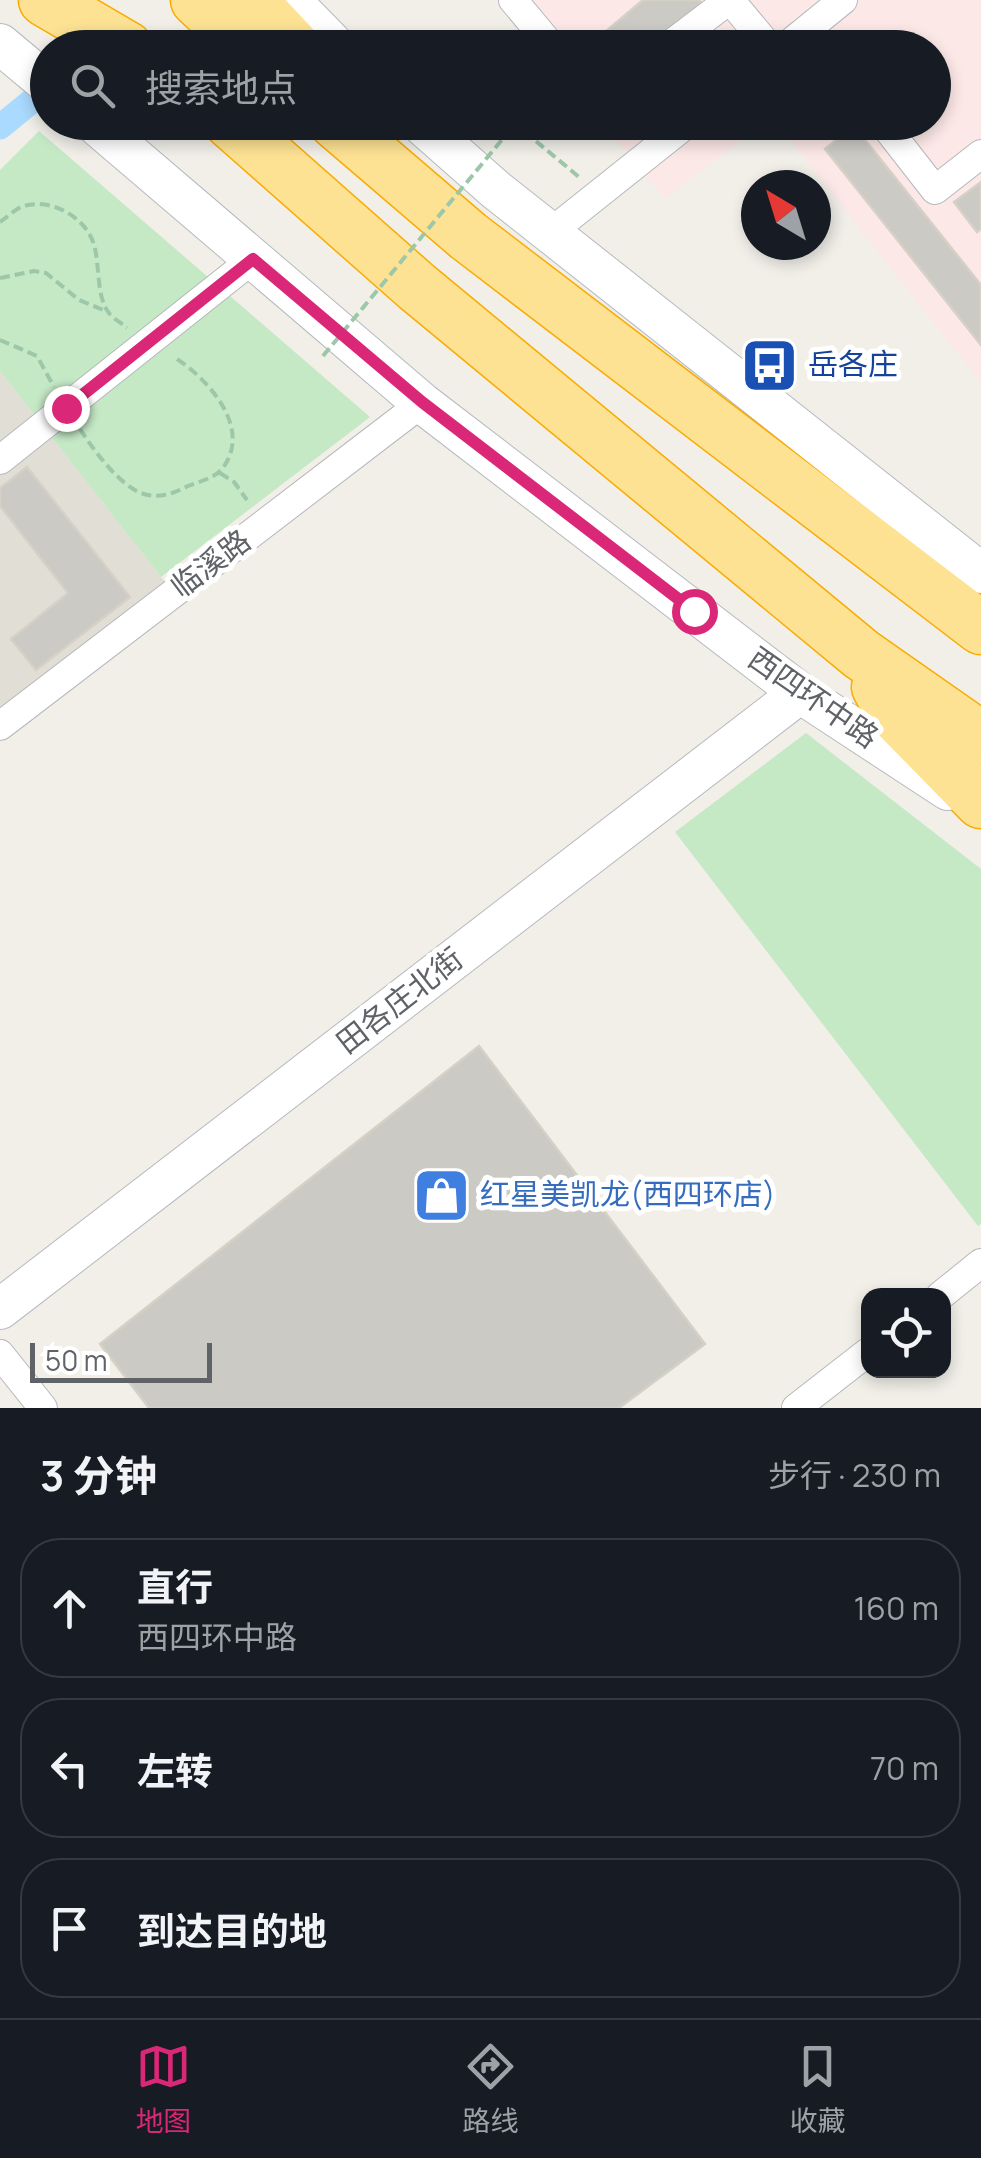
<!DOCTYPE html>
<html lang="zh">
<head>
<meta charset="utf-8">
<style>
	body { margin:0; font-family:Manrope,"Noto Sans SC",sans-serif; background:#242831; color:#f1f3f6 }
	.controls { position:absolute; right:30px; bottom:30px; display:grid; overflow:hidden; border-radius:20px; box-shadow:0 5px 15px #0003 }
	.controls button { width:90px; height:90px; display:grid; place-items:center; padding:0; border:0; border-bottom:2px solid #363941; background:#171b24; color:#f1f3f6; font:50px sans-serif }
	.compass { position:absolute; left:741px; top:170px; width:90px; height:90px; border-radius:50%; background:#171b24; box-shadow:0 5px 15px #0003; rotate:322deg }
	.scale { position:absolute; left:30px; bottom:25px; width:182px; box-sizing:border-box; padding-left:10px; border:5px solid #5f6368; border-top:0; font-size:28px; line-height:35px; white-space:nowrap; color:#5f6368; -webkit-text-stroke:8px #fff; paint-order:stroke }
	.stop { position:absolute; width:30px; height:30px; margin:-22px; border:8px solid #db2777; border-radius:50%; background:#fff }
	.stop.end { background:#db2777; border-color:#fff; box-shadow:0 2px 10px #0008 }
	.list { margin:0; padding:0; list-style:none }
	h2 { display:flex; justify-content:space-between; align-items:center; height:130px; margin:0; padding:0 40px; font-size:42px }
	h2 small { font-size:32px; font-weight:400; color:#9ea1a6 }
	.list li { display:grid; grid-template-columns:65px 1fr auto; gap:30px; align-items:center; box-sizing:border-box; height:140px; margin:0 20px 20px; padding:0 20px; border:2px solid #363941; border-radius:40px }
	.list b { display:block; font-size:38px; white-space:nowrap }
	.list p { margin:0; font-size:32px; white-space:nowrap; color:#9ea1a6 }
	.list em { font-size:32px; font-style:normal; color:#9ea1a6 }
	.icon { flex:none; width:55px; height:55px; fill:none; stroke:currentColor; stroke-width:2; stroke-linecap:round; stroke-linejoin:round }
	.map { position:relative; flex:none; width:981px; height:1408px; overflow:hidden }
	.search { position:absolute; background:#171b24; box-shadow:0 5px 15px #0003; left:30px; right:30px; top:30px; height:110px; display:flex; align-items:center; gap:25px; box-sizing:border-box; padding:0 35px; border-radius:55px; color:#9ea1a6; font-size:38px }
	.sheet { height:610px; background:#171b24 }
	nav { display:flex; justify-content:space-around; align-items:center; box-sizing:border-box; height:140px; border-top:2px solid #363941; background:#171b24; font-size:28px; color:#9ea1a6 }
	nav a { display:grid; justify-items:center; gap:5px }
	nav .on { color:#db2777 }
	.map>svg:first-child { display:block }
	.education { fill:#e1ded6 }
	.medical { fill:#fce8e6 }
	.green { fill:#c5e8c5 }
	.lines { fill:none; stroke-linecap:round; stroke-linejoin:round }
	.canal { stroke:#aadaff; stroke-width:25 }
	.building { fill:#cccac5; stroke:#d6d1c6; stroke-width:2.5 }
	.street-casing { stroke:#b5b8bc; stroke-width:30 }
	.secondary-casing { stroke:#b6babf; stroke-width:42 }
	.highway-casing { stroke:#f9ab00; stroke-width:55 }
	.path { stroke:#9cc7a9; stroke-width:4; stroke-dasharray:10 5; stroke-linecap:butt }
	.street { stroke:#fff; stroke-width:28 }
	.secondary { stroke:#fff; stroke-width:40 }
	.highway { stroke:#fde293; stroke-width:52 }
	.path-bridge { stroke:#9cc7a9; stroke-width:4; stroke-dasharray:10 5; stroke-linecap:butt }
	.route { stroke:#db2777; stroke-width:12 }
	.labels { text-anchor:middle; stroke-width:10; stroke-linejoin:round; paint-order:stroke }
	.transit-label { font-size:30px; fill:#164399; stroke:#fff; text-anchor:start }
	.street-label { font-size:30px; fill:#5f6368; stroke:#fff }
	.shop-label { font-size:30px; fill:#366cbe; stroke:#fff; text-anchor:start }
</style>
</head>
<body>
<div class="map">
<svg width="981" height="1408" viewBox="0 0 981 1408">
	<rect width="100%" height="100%" fill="#f1efe8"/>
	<!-- education -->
	<path class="education" d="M 0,371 L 172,591 L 0,718 Z"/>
	<!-- medical -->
	<path class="medical" d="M 499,0 L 981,0 L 981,383 L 777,123 L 934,122 L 934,48 L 538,47 Z
		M 601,123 L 764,123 L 665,198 Z"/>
	<!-- green -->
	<path class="green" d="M 39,131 L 370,417 L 161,577 L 0,371 L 0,170 Z
		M 806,733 L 981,869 L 981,1224 L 978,1226 L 675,832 Z"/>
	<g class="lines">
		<!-- canal -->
		<path class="canal" d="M 0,127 L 38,96"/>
	</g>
	<!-- building -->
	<path class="building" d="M 643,0 L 699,0 L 706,8 L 655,48 L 586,48 Z
		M 854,126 L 981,285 L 981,345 L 825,149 Z
		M 981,182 L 981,229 L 977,232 L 954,202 Z
		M 27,467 L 130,597 L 36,670 L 11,639 L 68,593 L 0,506 L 0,488 Z
		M 479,1046 L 705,1344 L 619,1408 L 149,1408 L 100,1344 Z"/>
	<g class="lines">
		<defs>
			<path id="street" d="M 513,0 L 553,48
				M 730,0 L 770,48
				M 666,48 L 729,0
				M 784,48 L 843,0
				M 882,122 L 935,190 L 981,154
				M 551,232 L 689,122
				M 0,460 L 253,259
				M 0,726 L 422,403
				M 940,1296 L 981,1263
				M 0,1354 L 43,1408
				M 796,1408 L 868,1352"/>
			<path id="secondary" d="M 290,0 L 337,48
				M 0,44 L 48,84
				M 93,122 L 422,403 L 800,693 L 948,790
				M 419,122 L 496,190 L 981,573
				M 0,1309 L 800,693"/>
			<path id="highway" d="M 45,0 L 127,48
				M 197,0 L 248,48
				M 250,0 L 295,48
				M 230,122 L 417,287 L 861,654 L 981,738
				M 335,122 L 468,236 L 981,628
				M 878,687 L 890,709 L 981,802"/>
		</defs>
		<!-- street casing -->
		<use href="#street" class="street-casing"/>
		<!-- secondary casing -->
		<use href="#secondary" class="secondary-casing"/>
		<!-- highway casing -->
		<use href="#highway" class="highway-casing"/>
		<!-- path -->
		<path class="path" d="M 513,122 L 579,177
			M 0,222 C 6,218 12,212 19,208 C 47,195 86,216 94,245 C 100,265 96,297 109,313 C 113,319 122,323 127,328
			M 0,278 L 34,271 L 46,273 L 79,300 L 108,312
			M 0,340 L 37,356 L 54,387
			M 80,429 C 93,449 120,487 144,494 C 160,499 174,493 188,486 C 198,482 215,478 222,469 C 254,428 207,378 174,357
			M 220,473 L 234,482 L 247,500"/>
		<!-- street -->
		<use href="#street" class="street"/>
		<!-- secondary -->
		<use href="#secondary" class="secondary"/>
		<!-- highway -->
		<use href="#highway" class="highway"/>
		<!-- path-bridge -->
		<path class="path-bridge" d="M 323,356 L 515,124"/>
	</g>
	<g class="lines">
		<!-- route -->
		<path class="route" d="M 66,408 L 253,259 L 422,402 L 694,611"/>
	</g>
	<!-- icons -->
	<defs>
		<symbol id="bus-square" viewBox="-11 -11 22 22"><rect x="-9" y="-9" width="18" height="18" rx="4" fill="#1a4fb4" stroke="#fff"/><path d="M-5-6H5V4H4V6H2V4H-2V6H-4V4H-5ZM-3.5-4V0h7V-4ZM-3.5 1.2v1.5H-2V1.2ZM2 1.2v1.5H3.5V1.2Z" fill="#fff"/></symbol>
		<symbol id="shop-square" viewBox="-11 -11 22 22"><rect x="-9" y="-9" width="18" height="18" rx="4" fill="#3f7fe0" stroke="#fff"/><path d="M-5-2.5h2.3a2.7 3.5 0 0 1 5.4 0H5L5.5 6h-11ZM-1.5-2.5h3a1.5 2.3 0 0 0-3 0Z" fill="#fff"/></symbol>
	</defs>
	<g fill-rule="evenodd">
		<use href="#bus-square" x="738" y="334" width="63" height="63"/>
		<use href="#shop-square" x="410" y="1164" width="63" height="63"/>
	</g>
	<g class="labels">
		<!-- transit labels -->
		<g class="transit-label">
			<text x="808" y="375">岳各庄</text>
		</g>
		<!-- street labels -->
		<g class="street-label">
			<text transform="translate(211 564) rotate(-37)" y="10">临溪路</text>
			<text transform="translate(813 698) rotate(35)" y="10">西四环中路</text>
			<text transform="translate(400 1001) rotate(-38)" y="10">田各庄北街</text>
		</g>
		<!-- shop labels -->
		<g class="shop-label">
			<text x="480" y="1205">红星美凯龙(西四环店)</text>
		</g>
	</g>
</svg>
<div class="controls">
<button><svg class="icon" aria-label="locate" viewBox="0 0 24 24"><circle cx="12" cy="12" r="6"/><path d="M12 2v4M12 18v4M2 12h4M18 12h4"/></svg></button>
</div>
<svg class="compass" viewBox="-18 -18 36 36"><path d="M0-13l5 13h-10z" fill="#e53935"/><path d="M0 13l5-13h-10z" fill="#9ea1a6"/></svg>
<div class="scale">50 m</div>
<div class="stop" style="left:694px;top:611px"></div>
<div class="stop end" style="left:66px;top:408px"></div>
<div class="search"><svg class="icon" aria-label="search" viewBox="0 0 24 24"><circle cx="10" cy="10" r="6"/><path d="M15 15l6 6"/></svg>搜索地点</div>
</div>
<section class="sheet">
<h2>3 分钟<small>步行 · 230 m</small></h2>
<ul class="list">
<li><svg class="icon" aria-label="ahead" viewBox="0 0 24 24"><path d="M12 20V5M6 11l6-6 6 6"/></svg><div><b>直行</b><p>西四环中路</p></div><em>160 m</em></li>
<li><svg class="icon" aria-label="left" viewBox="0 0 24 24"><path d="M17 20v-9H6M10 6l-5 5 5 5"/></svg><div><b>左转</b></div><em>70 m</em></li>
<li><svg class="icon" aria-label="arrive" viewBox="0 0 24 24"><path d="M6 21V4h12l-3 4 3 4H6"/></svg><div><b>到达目的地</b></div></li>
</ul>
</section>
<nav>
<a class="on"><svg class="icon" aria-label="map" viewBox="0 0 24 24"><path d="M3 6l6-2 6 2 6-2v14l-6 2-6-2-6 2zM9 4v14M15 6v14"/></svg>地图</a>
<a><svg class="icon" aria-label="directions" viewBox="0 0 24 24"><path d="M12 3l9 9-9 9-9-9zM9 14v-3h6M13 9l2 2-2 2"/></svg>路线</a>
<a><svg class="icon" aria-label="saved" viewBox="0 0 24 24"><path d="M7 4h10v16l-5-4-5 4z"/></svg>收藏</a>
</nav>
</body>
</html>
